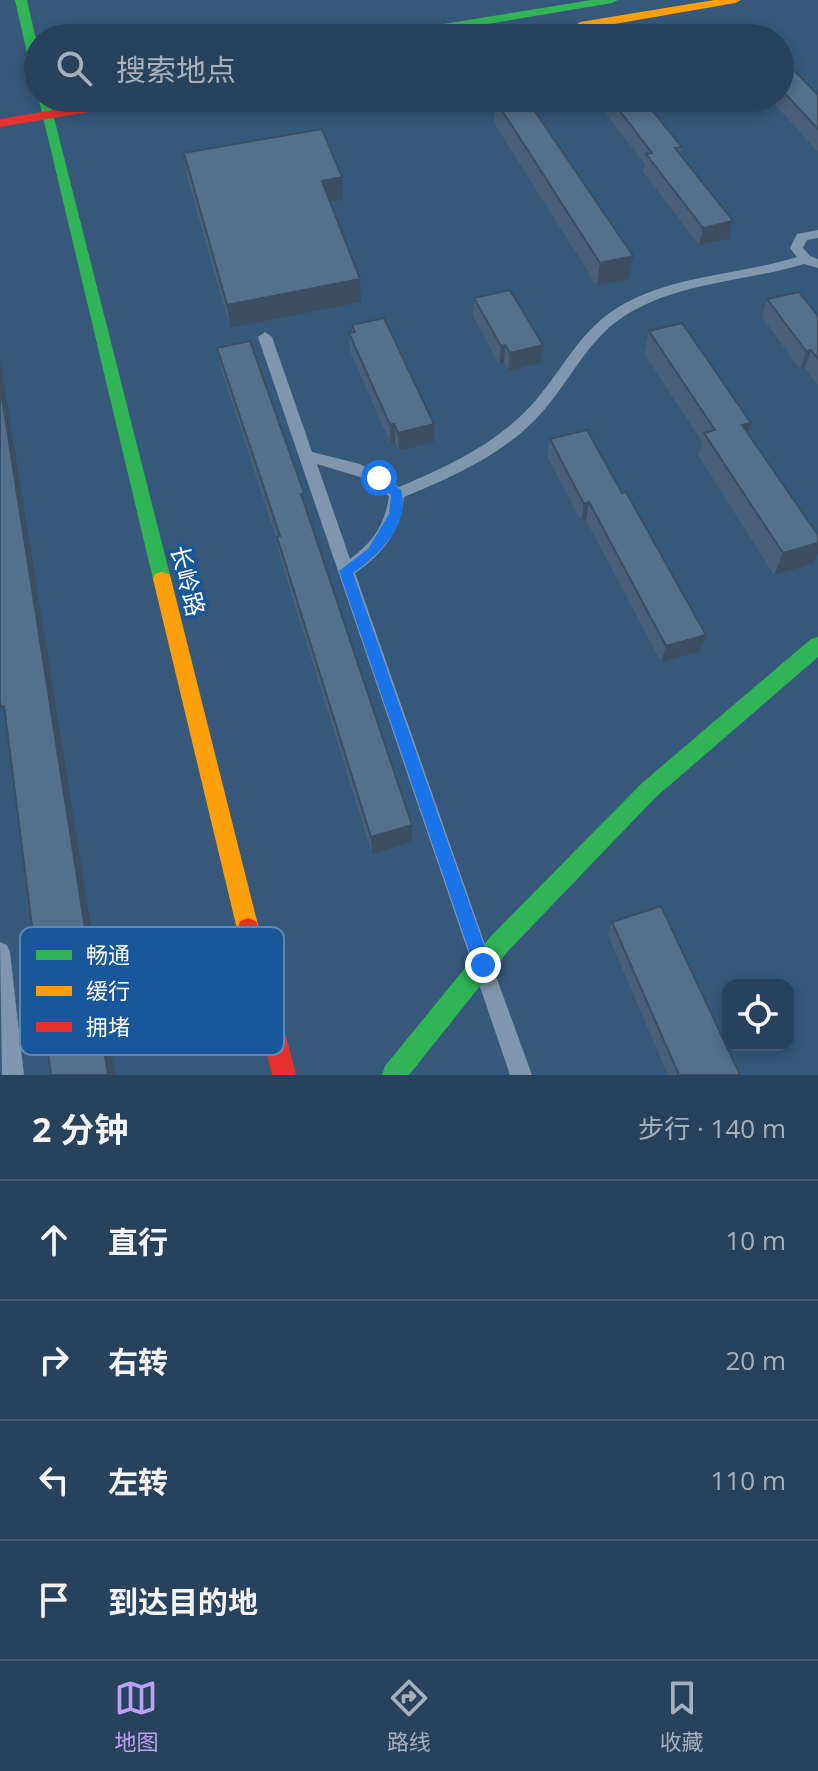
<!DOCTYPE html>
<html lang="zh">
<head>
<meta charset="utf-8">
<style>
	body { margin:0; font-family:"Open Sans","Noto Sans SC",sans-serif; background:#304962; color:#f1f3f6 }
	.controls { position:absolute; right:24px; bottom:24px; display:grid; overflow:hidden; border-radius:16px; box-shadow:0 4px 12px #0003 }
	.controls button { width:72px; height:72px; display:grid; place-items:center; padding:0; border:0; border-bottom:2px solid #445b72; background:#28425c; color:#f1f3f6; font:40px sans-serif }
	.stop { position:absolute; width:24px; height:24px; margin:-18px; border:6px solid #1a73e8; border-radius:50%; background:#fff }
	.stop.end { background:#1a73e8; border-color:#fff; box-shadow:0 2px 8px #0008 }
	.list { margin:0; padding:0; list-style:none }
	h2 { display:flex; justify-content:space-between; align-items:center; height:104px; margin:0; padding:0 32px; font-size:34px }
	h2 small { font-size:26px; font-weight:400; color:#a5b0bb }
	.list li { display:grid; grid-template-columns:52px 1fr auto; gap:24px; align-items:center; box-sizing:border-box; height:120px; padding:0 32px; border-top:2px solid #445b72 }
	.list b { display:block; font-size:30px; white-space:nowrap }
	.list em { font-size:26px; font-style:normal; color:#a5b0bb }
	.icon { flex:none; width:44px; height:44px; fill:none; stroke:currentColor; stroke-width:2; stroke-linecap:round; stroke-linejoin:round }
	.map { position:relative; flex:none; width:818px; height:1075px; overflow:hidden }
	.search { position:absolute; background:#28425c; box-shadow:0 4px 12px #0003; left:24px; right:24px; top:24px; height:88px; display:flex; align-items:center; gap:20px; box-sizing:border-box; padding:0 28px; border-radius:44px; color:#a5b0bb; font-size:30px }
	.sheet { height:584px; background:#28425c }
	nav { display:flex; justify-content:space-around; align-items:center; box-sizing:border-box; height:112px; border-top:2px solid #445b72; background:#28425c; font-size:22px; color:#a5b0bb }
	nav a { display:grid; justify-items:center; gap:4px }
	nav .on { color:#bca0f2 }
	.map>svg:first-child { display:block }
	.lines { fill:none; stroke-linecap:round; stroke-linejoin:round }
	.lane { fill:#8096ad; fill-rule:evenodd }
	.fast { fill:#30b455; fill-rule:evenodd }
	.slow { fill:#ff9f0a; fill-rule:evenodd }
	.jam { fill:#e5322d; fill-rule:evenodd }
	.wall { fill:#496078 }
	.shaded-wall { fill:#3c4e61 }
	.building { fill:#55708b; stroke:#3c4e61; stroke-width:2 }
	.route { fill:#1a73e8 }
	.labels { text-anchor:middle; stroke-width:7; stroke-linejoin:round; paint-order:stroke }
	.street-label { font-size:24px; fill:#fff; stroke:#195798 }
	.key { fill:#195798; stroke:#5e89b7; stroke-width:2 }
	.key-label { font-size:22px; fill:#fff }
</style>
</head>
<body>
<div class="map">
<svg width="818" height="1075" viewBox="0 0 818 1075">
	<rect width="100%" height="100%" fill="#36587b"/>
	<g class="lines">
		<!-- lane -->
		<path class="lane" d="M 818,230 L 818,238 L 807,240 L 803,248 L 810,256 L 818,259 L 818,268 L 804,264 C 745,282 676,282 623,317 C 588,340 570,380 544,410 C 507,453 455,476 404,497 C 400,532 383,554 355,573 L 488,953 L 485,960 L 478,963 L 471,960 L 258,337 L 265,332 L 272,337 L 312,452 L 360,464 L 399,487 C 449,466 500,442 536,400 C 561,371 579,334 611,312 C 664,275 736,276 797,257 L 790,248 L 797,234 ZM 317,464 L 360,477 L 389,496 C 385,525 373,542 350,559 Z
			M 0,942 L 7,945 L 10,952 L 24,1075 L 2,1075 Z
			M 486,965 L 493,968 L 532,1075 L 510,1075 L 476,975 L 479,968 Z"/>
		<!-- fast -->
		<path class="fast" d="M 15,0 L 27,0 L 38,48 L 38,79 L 32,75 Z
			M 591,0 L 618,0 L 612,3 L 404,38 L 376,38 L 382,34 Z
			M 38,96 L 49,98 L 171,579 L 169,584 L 155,584 L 153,579 Z
			M 818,637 L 818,657 L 656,797 L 508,951 L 409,1075 L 382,1075 L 385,1066 L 492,935 L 642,783 L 811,639 Z"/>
		<!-- slow -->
		<path class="slow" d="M 714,0 L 741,0 L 735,3 L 580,30 L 574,26 L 580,22 Z
			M 162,572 L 169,574 L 171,579 L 259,929 L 256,937 L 248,940 L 240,937 L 237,929 L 153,579 L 155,574 Z"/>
		<!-- jam -->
		<path class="jam" d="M 126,98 L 155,98 L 149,102 L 0,127 L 0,119 Z
			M 248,918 L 256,921 L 259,929 L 296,1075 L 272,1075 L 237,929 L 240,921 Z"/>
	</g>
	<!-- wall -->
	<path class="wall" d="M 780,56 L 818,95 L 818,152 L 769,98 L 780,98 Z
		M 601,98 L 642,98 L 682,147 L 680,155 L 733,221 L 729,239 L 699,245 L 643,172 L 645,164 L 600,106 Z
		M 496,101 L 629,279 L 597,286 L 494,123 Z
		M 184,153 L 343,200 L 331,202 L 361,302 L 230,328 L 187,176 Z
		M 474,298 L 543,345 L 541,363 L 508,371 L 504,363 L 499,364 L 473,316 Z
		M 767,299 L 818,316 L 818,385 L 805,368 L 800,369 L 762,317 Z
		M 352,325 L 434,442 L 399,451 L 395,442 L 390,443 L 350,351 L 349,333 L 352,332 Z
		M 649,331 L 748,434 L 818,535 L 818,553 L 813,564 L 774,575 L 698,455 L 702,442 L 644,353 Z
		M 217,348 L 306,509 L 412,842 L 372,854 L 280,557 L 277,541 L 221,369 Z
		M 550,439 L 622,493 L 706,635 L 700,652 L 661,662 L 586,520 L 581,521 L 547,456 Z
		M 612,922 L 740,1075 L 668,1075 L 608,935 Z"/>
	<!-- shaded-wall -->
	<path class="shaded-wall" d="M 342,177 L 343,200 L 324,203 L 322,181 Z
		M 733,221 L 729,239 L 699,245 L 703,228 Z
		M 633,256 L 629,279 L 597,286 L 600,263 Z
		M 360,279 L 361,302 L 230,328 L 227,305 Z
		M 505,345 L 504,363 L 499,364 L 501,346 Z
		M 543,345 L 541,363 L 508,371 L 510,353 Z
		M 811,350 L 805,368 L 800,369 L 806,351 Z
		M 0,359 L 115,1075 L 108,1075 L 0,385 Z
		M 751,423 L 744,445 L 742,425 Z
		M 394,424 L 395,442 L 390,443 L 390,425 Z
		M 434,424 L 434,442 L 399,451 L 398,433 Z
		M 589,502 L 586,520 L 581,521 L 584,504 Z
		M 818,543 L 818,553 L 813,564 L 774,575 L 783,553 Z
		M 706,635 L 700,652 L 661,662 L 666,646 Z
		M 412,825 L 412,842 L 372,854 L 371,837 Z"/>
	<!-- building -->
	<path class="building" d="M 780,56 L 818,95 L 818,129 L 780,88 Z
		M 511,98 L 526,98 L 633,256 L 600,263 L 496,101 Z
		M 610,98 L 642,98 L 682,147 L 675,148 L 733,221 L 703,228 L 646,154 L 652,153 Z
		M 322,129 L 342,177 L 322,181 L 360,279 L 227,305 L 184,153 Z
		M 510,290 L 543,345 L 510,353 L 505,345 L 501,346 L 474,298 Z
		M 799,292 L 818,316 L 818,359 L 811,350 L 806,351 L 767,299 Z
		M 384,318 L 434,424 L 398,433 L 394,424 L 390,425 L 349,333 L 355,332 L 352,325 Z
		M 682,323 L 751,423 L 742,425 L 818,535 L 818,543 L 783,553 L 704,433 L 715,430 L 649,331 Z
		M 250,341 L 304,493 L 301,494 L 412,825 L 371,837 L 277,537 L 280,536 L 217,348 Z
		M 0,385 L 108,1075 L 51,1075 L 4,706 L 1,707 L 0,701 Z
		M 587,430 L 622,493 L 626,492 L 706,635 L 666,646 L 589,502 L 584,504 L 550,439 Z
		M 661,906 L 740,1075 L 679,1075 L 612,922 Z"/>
	<!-- route -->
	<path class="route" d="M 379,473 L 401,490 C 411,524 378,556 353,573 L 491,965 L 488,971 L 483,974 L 477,971 L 474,965 L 339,571 L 368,549 L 389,514 L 391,495 L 373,478 Z"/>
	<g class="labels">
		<!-- street labels -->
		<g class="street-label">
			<text transform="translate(187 581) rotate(76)" y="8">长岭路</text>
		</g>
	</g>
	<!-- legend -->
	<rect x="20" y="927" width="264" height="128" rx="12" class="key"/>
	<rect x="36" y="950" width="36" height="10" fill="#30b455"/>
	<rect x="36" y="986" width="36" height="10" fill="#ff9f0a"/>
	<rect x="36" y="1022" width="36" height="10" fill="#e5322d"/>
	<g class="key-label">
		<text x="86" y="963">畅通</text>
		<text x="86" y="999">缓行</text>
		<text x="86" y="1035">拥堵</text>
	</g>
</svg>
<div class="controls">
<button><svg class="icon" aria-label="locate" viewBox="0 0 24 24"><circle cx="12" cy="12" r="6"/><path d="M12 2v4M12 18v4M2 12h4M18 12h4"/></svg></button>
</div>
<div class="stop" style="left:379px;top:478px"></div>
<div class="stop end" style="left:483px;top:965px"></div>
<div class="search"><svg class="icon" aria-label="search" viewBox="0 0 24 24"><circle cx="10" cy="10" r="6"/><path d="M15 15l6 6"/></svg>搜索地点</div>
</div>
<section class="sheet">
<h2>2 分钟<small>步行 · 140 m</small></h2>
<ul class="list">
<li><svg class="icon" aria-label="ahead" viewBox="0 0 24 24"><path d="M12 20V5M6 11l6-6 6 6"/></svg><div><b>直行</b></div><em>10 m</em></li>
<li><svg class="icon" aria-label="right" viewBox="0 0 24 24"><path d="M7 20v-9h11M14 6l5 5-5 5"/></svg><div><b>右转</b></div><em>20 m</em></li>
<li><svg class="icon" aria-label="left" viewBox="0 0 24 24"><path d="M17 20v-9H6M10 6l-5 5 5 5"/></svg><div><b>左转</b></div><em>110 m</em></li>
<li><svg class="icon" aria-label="arrive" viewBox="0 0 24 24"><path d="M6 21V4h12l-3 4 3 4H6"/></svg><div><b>到达目的地</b></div></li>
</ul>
</section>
<nav>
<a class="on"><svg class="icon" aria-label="map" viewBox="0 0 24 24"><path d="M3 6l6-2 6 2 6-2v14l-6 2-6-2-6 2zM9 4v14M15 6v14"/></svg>地图</a>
<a><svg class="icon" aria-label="directions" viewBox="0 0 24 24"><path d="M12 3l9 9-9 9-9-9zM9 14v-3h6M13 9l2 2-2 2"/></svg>路线</a>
<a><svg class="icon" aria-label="saved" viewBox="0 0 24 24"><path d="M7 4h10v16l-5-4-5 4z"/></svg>收藏</a>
</nav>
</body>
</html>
